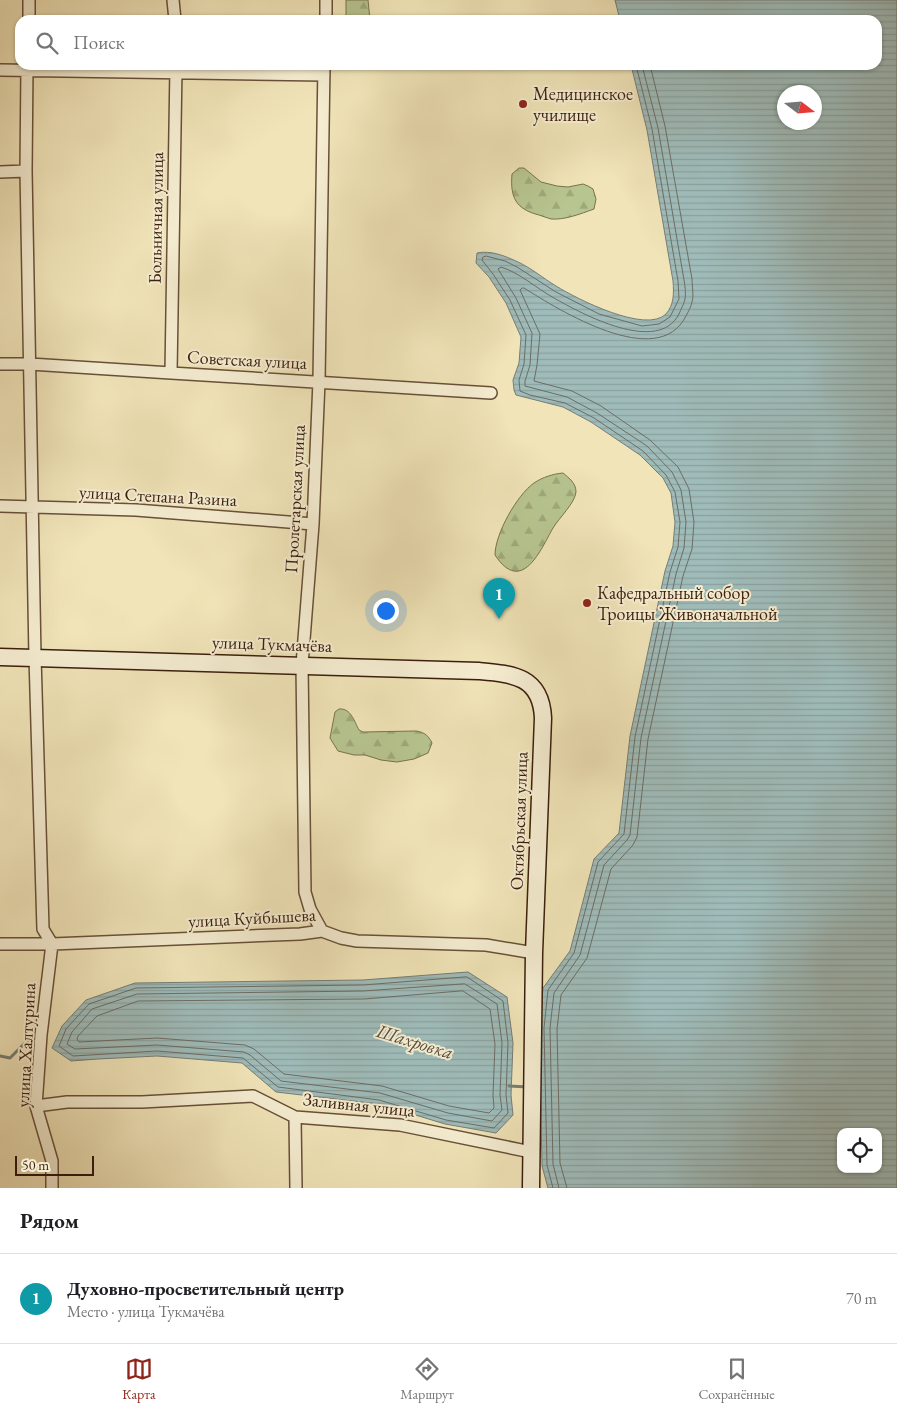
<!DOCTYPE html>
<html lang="ru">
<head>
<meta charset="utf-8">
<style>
	body { margin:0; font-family:"EB Garamond",serif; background:#f6f6f6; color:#202124 }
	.controls { position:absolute; right:15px; bottom:15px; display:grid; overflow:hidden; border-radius:10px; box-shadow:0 1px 4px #0004 }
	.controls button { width:45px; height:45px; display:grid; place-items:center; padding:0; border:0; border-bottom:1px solid #e0e0e0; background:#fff; color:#202124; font:25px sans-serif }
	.compass { position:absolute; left:777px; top:85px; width:45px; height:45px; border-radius:50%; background:#fff; box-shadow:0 1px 4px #0004; rotate:106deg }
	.scale { position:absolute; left:15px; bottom:12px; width:79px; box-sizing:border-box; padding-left:5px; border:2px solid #3b1e0d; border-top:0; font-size:14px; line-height:18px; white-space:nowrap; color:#3b1e0d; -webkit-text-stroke:4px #f5edd1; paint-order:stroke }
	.you { position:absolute; left:385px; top:610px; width:18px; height:18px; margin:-12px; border:4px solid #fff; border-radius:50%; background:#1a73e8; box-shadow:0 0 0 8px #1a73e833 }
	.badge { display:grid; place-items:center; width:32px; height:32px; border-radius:50%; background:#8f2418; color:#fff; font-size:16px; font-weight:700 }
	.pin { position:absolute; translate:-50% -41px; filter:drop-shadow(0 1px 2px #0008) }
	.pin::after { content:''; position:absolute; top:26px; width:18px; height:15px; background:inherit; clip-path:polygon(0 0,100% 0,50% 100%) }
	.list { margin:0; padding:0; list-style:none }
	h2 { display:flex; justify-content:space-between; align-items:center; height:65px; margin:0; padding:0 20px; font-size:21px }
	h2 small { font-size:16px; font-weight:400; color:#757577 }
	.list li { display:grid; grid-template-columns:32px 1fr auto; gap:15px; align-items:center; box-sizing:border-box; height:90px; padding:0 20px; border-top:1px solid #e0e0e0 }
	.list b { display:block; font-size:19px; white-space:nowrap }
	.list p { margin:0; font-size:16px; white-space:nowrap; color:#757577 }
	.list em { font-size:16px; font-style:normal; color:#757577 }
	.icon { flex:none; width:28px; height:28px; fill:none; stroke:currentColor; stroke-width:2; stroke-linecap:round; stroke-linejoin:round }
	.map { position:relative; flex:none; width:897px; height:1188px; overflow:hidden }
	.search { position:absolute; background:#fff; box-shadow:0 1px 4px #0004; left:15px; right:15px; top:15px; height:55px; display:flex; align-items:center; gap:12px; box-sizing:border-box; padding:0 18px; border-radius:15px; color:#757577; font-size:19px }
	.sheet { height:155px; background:#fff }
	nav { display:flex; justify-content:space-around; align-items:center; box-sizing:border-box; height:70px; border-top:1px solid #e0e0e0; background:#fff; font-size:14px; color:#757577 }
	nav a { display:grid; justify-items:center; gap:2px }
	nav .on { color:#8f2418 }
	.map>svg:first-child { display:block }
	.forest { fill:url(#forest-firs); stroke:#79724e }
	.water { fill:url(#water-rules); stroke:#777d75; fill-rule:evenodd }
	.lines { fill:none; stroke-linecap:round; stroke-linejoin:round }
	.shore { stroke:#6d6d64; stroke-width:1 }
	.stream { stroke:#777d75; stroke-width:3 }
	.street-casing { stroke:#685038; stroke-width:14 }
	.secondary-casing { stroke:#3b1e0d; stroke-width:19 }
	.street { stroke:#f5edd1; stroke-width:11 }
	.secondary { stroke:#f5edd1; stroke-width:16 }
	.poi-dot { fill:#8f2418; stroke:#f5edd1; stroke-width:2 }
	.labels { text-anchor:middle; stroke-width:4; stroke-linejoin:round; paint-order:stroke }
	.poi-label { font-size:18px; fill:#3b1e0d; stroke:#f5edd1; text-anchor:start }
	.street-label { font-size:18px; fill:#3b1e0d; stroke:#f5edd1 }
	.water-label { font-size:19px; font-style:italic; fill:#594d41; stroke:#f5edd1 }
</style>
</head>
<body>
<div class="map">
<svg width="897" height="1188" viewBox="0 0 897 1188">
	<defs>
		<pattern id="forest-firs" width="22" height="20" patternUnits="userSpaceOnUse" patternTransform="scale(1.25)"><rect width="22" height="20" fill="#b7c590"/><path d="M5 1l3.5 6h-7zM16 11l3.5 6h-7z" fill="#9ea97b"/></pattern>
		<pattern id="water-rules" width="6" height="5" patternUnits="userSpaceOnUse" patternTransform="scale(1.25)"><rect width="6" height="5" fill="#9fbcba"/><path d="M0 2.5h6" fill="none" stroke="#8aa19f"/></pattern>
	</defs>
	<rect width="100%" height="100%" fill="#f0e4b8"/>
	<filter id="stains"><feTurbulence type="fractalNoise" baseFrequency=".004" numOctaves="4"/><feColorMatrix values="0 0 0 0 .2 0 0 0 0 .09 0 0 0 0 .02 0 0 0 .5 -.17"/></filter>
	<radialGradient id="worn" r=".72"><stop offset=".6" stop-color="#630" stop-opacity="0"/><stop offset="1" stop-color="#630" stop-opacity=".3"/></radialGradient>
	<!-- forest -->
	<path class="forest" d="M 346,0 L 368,0 L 370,20 L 346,20 Z
		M 519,168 L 524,168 L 541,182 L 557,186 L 568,187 L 583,184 L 588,186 L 593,189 L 596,199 L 594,209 C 580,214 565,220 551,219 C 547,218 543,216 539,215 C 516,209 510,198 512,174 Z
		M 563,473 C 569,478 576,483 576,492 C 575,503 559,518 553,528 C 541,549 522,596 495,555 C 495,534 517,495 534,483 C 543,477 553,474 563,473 Z
		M 339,709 C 351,708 354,721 359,730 L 363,732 L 416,731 C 424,732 429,736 432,743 L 428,753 L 414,759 L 397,762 L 381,760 L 365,755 L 354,755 L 338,751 L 330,738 L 335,712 Z"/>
	<!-- water -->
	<path class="water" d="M 615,0 L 897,0 L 897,1188 L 548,1188 L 542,1166 L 539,1028 L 543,988 L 570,951 L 594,859 L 619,833 L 630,736 L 665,571 L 673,546 L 675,522 L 671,493 L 663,478 L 640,455 L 591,422 L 563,407 L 516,395 L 514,390 L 513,380 L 519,363 L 521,337 L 506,303 L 489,277 L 476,263 L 477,253 C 491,250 505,256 518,262 C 531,268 543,278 556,286 C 577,299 646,334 666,314 C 674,305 674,293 673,281 L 647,130 L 631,65 L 877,65 L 877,20 L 620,20 ZM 784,92 L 814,92 L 814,122 L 784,122 ZM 841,1132 L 878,1132 L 878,1169 L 841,1169 Z
		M 468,972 L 507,997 L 513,1043 L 511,1095 L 513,1115 L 496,1133 L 445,1124 L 379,1104 L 276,1092 L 242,1063 L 157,1056 L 98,1059 L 71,1061 L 52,1048 L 62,1026 L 86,1000 L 135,983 L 363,980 Z"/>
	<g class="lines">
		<!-- shore -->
		<path class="shore" d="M 467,977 L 503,1001 L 508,1043 L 506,1095 L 508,1113 L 494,1128 L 446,1120 L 379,1100 L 278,1087 L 243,1058 L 157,1051 L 73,1056 L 59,1046 L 66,1029 L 89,1004 L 136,988 L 363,985 Z
			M 465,984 L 497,1004 L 502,1043 L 500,1095 L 502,1110 L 492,1121 L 448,1113 L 380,1093 L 281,1081 L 250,1055 L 244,1052 L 157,1045 L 75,1049 L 67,1044 L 72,1032 L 92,1009 L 137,994 L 363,991 Z
			M 463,991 L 490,1009 L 495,1044 L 493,1095 L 494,1108 L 489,1113 L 449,1106 L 382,1086 L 284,1074 L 254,1049 L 245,1045 L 157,1038 L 79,1042 L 77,1039 L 78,1036 L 97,1016 L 138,1001 L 364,999 Z
			M 553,1188 L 547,1165 L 544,1028 L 548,990 L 574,953 L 598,862 L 624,834 L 635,737 L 670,572 L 678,547 L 680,522 L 675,492 L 666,475 L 643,451 L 594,418 L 565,403 L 530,395 L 520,391 L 519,380 L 524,364 L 526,335 L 510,300 L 493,274 L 482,260 L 483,257 L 486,256 L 505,261 L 517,267 L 556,292 L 599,314 L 642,326 L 659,324 L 670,317 L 679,299 L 678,281 L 652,129 L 636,65
			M 559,1188 L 553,1164 L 550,1028 L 554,993 L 580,955 L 604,865 L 627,840 L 630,835 L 641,738 L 676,574 L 684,548 L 686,522 L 681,490 L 672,472 L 647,446 L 597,413 L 567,397 L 525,386 L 525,381 L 530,365 L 532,333 L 516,298 L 498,269 L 501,267 C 520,273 536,288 554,298 C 582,314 658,355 679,314 C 681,309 684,304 685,299 C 686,293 685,286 684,280 L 658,128 L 642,65
			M 567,1188 L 560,1163 L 557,1029 L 561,995 L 587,958 L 611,869 L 633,845 L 637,837 L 648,739 L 683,576 L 692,549 L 694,522 L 689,489 L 678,467 L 650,440 L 601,406 L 572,391 L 534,381 L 537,365 L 540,334 L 520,290 L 522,288 L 524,288 C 559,310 658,372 686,316 C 688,312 691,307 692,302 C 694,295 692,287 692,279 L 665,126 L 650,65"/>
		<!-- stream -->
		<path class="stream" d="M 0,1056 L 10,1058 L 26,1042 L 37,1044
			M 509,1086 L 528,1087"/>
		<defs>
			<path id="street" d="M 173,0 L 175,20
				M 29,20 L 29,0
				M 326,20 L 326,0
				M 27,65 L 26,171 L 35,657 L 43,929 L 52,944 L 41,1035 L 36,1106 L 52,1161 L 52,1188
				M 0,70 L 324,75
				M 0,172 L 26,171
				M 0,364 L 30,364 L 171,373 L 491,393
				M 171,373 L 176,67
				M 0,506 L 136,510 L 313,524
				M 322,931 L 310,909 L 305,892 L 302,665 L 313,524 L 319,381 L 324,65
				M 0,944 L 52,944 L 300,934 L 322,931 L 341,938 L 357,941 L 486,945 L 534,953
				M 36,1106 L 67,1102 L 142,1102 L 253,1096 L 295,1117 L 400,1125 L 531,1152
				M 295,1117 L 296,1188"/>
			<path id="secondary" d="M 0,657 L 479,671 C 513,674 541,676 543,718 L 534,953 L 531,1188"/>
		</defs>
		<!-- street casing -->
		<use href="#street" class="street-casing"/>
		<!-- secondary casing -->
		<use href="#secondary" class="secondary-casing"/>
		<!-- street -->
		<use href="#street" class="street"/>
		<!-- secondary -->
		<use href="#secondary" class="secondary"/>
	</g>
	<!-- markers -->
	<g class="poi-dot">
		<circle cx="523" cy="104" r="5"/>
		<circle cx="587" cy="603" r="5"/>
	</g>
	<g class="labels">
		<!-- poi labels -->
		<g class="poi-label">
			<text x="533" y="100">Медицинское<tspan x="533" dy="21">училище</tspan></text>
			<text x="597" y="599">Кафедральный собор<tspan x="597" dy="21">Троицы Живоначальной</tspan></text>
		</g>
		<!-- street labels -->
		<g class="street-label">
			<text transform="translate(156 218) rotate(-89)" y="6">Больничная улица</text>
			<text transform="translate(247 360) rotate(3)" y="6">Советская улица</text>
			<text transform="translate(158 496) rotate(3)" y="6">улица Степана Разина</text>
			<text transform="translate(295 499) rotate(-87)" y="6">Пролетарская улица</text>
			<text transform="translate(272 644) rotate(2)" y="6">улица Тукмачёва</text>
			<text transform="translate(519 821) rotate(-88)" y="6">Октябрьская улица</text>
			<text transform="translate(252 918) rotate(-3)" y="6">улица Куйбышева</text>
			<text transform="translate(26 1045) rotate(-87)" y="6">улица Халтурина</text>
			<text transform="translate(359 1105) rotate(6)" y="6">Заливная улица</text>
		</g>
		<!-- water labels -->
		<g class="water-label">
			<text transform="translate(415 1041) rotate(17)" y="7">Шахровка</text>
		</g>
	</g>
	<rect width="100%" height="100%" filter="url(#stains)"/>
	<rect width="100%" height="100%" fill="url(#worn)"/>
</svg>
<div class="controls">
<button><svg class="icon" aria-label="locate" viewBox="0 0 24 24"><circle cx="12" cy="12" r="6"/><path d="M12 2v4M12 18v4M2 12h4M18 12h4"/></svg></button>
</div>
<svg class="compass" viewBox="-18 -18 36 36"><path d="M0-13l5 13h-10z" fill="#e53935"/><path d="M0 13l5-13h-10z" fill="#757577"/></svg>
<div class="scale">50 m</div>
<div class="you"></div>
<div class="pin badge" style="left:499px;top:619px;background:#0f9aa8">1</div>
<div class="search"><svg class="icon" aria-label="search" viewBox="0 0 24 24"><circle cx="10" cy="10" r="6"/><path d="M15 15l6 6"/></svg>Поиск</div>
</div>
<section class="sheet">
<h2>Рядом<small></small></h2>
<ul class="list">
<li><span class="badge" style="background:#0f9aa8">1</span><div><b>Духовно-просветительный центр</b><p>Место · улица Тукмачёва</p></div><em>70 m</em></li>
</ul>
</section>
<nav>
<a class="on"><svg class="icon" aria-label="map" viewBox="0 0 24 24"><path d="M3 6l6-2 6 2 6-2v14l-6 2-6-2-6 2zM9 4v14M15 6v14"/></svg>Карта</a>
<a><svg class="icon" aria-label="directions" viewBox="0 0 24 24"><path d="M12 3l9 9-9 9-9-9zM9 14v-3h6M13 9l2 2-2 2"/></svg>Маршрут</a>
<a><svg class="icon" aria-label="saved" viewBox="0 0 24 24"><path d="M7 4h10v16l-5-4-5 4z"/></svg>Сохранённые</a>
</nav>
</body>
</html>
